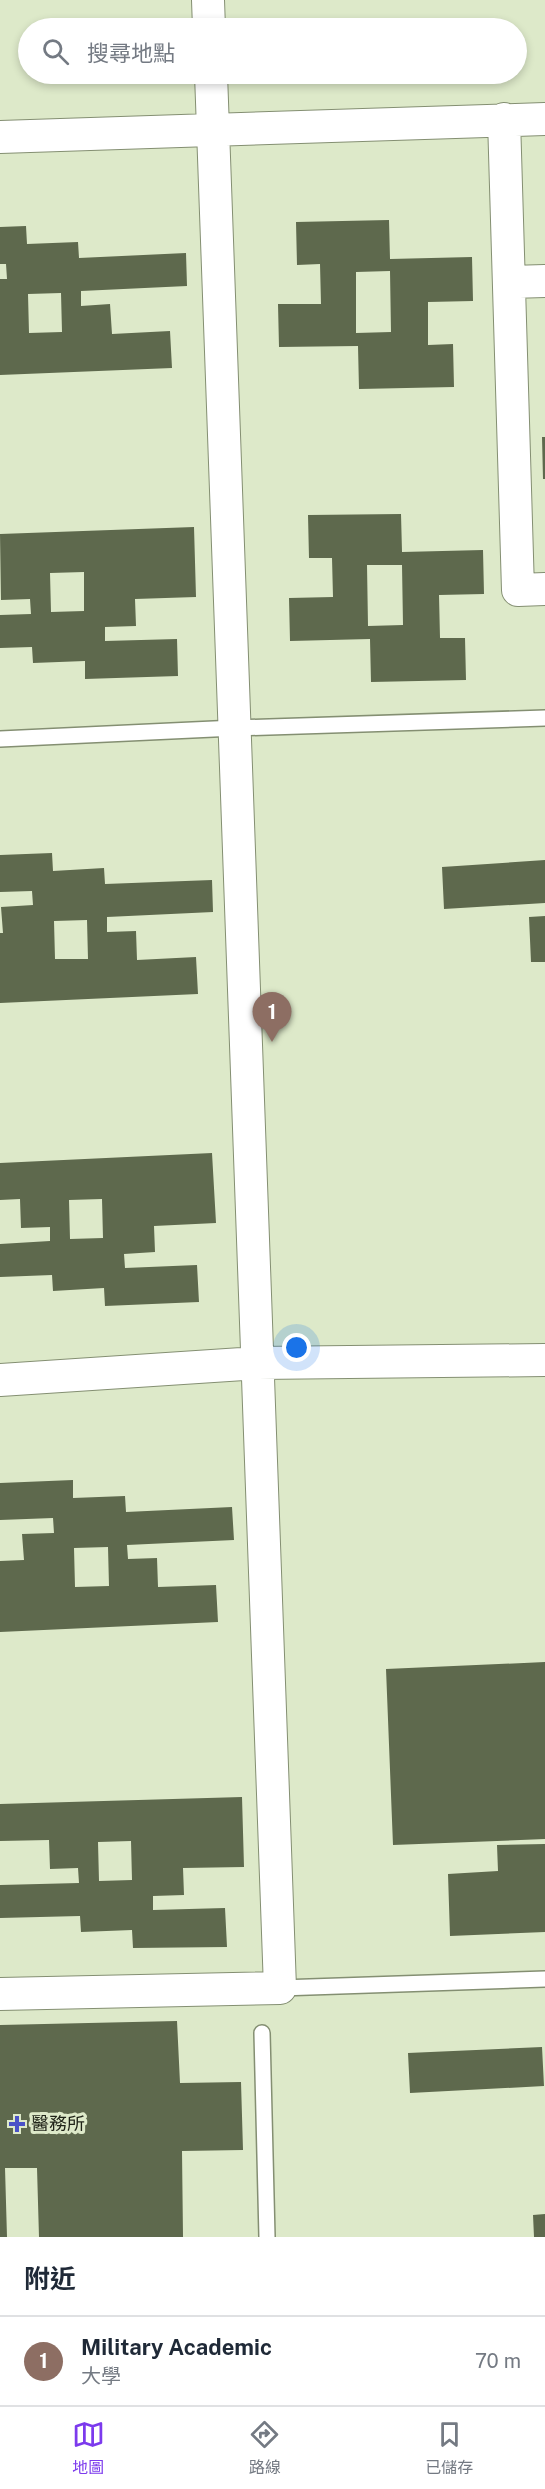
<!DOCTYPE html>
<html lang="zh-TW">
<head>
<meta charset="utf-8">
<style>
	body { margin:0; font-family:"Public Sans","Noto Sans TC",sans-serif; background:#f6f6f7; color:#1f2937 }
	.you { position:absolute; left:297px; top:1348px; width:21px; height:21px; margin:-15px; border:4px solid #fff; border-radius:50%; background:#1a73e8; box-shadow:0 0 0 9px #1a73e833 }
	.badge { display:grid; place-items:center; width:39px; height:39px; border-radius:50%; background:#7c3aed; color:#fff; font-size:20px; font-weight:700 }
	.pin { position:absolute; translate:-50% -50px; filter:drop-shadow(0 2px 3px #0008) }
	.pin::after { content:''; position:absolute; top:32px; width:21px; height:18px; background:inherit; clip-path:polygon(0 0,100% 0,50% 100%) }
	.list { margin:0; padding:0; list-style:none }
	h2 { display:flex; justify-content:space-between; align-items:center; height:78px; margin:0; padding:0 24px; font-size:26px }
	h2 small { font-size:20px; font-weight:400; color:#747a83 }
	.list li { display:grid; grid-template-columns:39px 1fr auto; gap:18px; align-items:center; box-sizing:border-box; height:90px; padding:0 24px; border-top:2px solid #e0e1e3 }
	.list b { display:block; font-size:22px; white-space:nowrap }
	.list p { margin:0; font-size:20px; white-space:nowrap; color:#747a83 }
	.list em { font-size:20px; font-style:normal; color:#747a83 }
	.icon { flex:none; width:33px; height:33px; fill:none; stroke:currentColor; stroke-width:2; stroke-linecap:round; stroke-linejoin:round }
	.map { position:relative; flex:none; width:545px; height:2237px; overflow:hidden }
	.search { position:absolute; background:#fff; box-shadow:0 3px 9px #0003; left:18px; right:18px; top:18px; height:66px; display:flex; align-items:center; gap:15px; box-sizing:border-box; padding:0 21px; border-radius:33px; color:#747a83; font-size:22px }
	.sheet { height:168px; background:#fff }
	nav { display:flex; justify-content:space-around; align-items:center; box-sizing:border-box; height:84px; border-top:2px solid #e0e1e3; background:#fff; font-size:16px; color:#747a83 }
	nav a { display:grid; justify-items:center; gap:3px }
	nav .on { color:#7c3aed }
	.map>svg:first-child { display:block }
	.building { fill:#5e694d; fill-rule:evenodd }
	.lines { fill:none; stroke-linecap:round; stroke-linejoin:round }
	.service-casing { stroke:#848f72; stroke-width:18 }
	.minor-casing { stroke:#848f72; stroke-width:34 }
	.service { stroke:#fff; stroke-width:15 }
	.minor { stroke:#fff; stroke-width:32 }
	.poi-dot { fill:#4a52c7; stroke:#dde9c9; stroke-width:2 }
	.labels { text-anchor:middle; stroke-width:6; stroke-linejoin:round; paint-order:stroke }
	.poi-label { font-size:18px; fill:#1f2318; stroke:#dde9c9; text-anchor:start }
</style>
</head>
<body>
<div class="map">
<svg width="545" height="2237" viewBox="0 0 545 2237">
	<rect width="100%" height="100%" fill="#dde9c9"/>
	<!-- building -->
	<path class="building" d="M 99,25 L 128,25 L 128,28 L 99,28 Z
		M 389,220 L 390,259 L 472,257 L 473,301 L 428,302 L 428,345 L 453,344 L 454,387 L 359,389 L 358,346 L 279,347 L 278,304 L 321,304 L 320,264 L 297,265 L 296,222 ZM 390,271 L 391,332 L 356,333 L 356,272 Z
		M 26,226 L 27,244 L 78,242 L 79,258 L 186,253 L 187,286 L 81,291 L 81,306 L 110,304 L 112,334 L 170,331 L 172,368 L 0,375 L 0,279 L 7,279 L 6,264 L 0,264 L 0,227 ZM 61,293 L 62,332 L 29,333 L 28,294 Z
		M 542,437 L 545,437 L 545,479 L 543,479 Z
		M 401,514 L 402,552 L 483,550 L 484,594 L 439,595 L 440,638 L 465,638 L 466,680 L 371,682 L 370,639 L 290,641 L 289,598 L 333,597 L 332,558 L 309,558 L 308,515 ZM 367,565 L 402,565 L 403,625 L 368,626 Z
		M 194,527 L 196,597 L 135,599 L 136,626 L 105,627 L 105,641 L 177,639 L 178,676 L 85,679 L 85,661 L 33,663 L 32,647 L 0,648 L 0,615 L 31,614 L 30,599 L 1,600 L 0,534 ZM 84,572 L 84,611 L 51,612 L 50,573 Z
		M 52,853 L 53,871 L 104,868 L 105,884 L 212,880 L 213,912 L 107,917 L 107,932 L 136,931 L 137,960 L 196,957 L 198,994 L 0,1003 L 0,933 L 3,933 L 1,907 L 33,905 L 32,891 L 0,892 L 0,855 ZM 87,920 L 88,959 L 55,959 L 54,921 Z
		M 545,860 L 545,903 L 444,909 L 442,867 Z
		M 545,916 L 545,962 L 531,962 L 529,917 Z
		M 212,1153 L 216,1223 L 154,1226 L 155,1252 L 124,1254 L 125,1268 L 197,1265 L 199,1302 L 105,1306 L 104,1288 L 53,1291 L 52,1275 L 0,1277 L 0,1244 L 50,1241 L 50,1227 L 21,1228 L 20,1199 L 0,1200 L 0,1163 ZM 102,1199 L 103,1238 L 70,1239 L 69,1200 Z
		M 73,1480 L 73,1498 L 125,1496 L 126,1512 L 232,1507 L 234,1540 L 127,1545 L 128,1559 L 157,1558 L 158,1587 L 216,1585 L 218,1622 L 0,1632 L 0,1561 L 24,1560 L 22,1534 L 54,1533 L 53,1518 L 0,1520 L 0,1483 ZM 108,1547 L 109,1586 L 75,1587 L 74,1548 Z
		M 545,1662 L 545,1839 L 393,1845 L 386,1669 Z
		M 242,1797 L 244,1867 L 183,1868 L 184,1895 L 153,1896 L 153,1910 L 225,1908 L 227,1947 L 133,1948 L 132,1930 L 81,1932 L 80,1916 L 0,1918 L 0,1885 L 79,1883 L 78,1868 L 50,1869 L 49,1840 L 0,1841 L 0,1804 ZM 131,1841 L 132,1880 L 99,1881 L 98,1842 Z
		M 545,1844 L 545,1932 L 450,1936 L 448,1874 L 498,1871 L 497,1845 Z
		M 177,2021 L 180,2083 L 241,2082 L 243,2150 L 182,2151 L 183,2237 L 39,2237 L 37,2168 L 5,2168 L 7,2237 L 0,2237 L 0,2025 Z
		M 542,2047 L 544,2086 L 410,2093 L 408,2053 Z
		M 545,2214 L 545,2237 L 534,2237 L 533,2215 Z"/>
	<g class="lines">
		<defs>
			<path id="service" d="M 0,739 L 235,728 L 545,718
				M 280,1988 L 545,1979
				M 262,2033 L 267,2237"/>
			<path id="minor" d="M 208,0 L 209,28
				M 504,119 L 518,590 L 545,589
				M 0,137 L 545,119
				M 511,282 L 545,281
				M 0,1380 L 258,1363 L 545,1360
				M 0,1994 L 280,1988 L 211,74"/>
		</defs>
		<!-- service casing -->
		<use href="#service" class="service-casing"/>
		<!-- minor casing -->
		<use href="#minor" class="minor-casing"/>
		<!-- service -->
		<use href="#service" class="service"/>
		<!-- minor -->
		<use href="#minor" class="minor"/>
	</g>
	<!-- markers -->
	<path class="poi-dot" d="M14 2115h6v6h6v6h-6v6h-6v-6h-6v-6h6z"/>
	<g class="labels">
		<!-- poi labels -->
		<g class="poi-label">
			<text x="31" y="2130">醫務所</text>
		</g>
	</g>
</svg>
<div class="you"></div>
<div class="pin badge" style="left:272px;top:1042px;background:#8d6e63">1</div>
<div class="search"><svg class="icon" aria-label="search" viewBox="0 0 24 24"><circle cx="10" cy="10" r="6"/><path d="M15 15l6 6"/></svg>搜尋地點</div>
</div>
<section class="sheet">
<h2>附近<small></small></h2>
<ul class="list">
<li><span class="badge" style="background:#8d6e63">1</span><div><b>Military Academic</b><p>大學</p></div><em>70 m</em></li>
</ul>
</section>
<nav>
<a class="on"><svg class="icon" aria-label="map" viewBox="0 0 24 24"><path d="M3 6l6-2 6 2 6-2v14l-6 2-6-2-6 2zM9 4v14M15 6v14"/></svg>地圖</a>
<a><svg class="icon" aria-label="directions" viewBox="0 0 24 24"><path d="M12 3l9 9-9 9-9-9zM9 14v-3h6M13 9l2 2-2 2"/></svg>路線</a>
<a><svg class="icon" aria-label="saved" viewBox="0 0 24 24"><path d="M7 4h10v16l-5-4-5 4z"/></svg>已儲存</a>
</nav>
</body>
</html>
